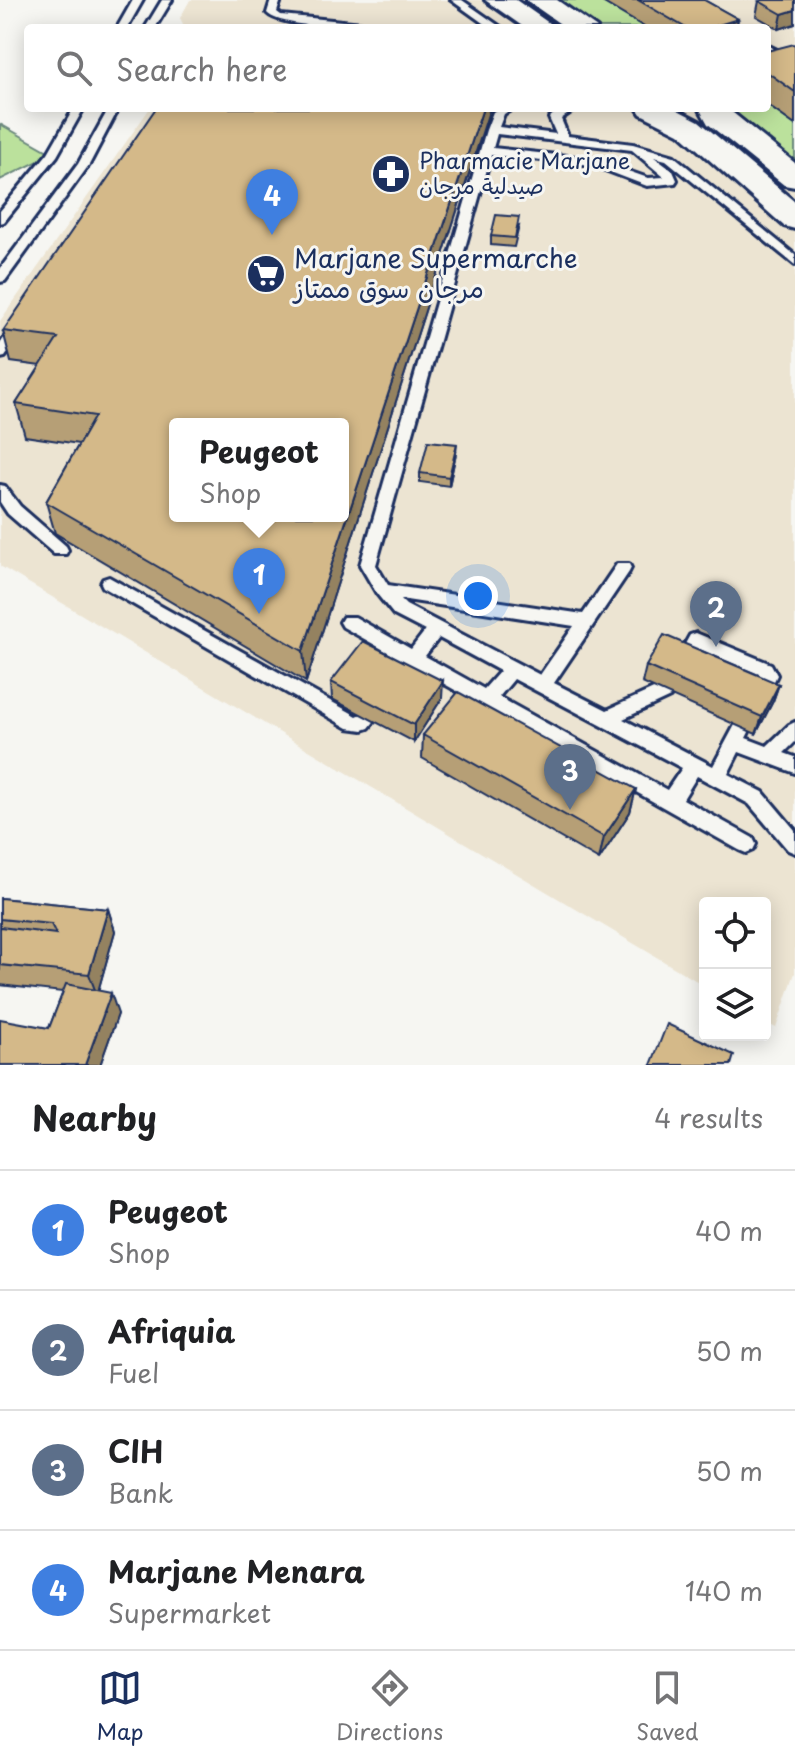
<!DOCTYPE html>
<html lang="en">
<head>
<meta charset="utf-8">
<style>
	body { margin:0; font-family:"Playpen Sans","Playpen Sans Arabic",sans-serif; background:#f6f6f6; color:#202124 }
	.controls { position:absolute; right:24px; bottom:24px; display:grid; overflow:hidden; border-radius:8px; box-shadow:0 4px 20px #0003 }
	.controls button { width:72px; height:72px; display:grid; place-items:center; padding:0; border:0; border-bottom:2px solid #e0e0e0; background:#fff; color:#202124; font:40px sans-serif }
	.you { position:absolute; left:478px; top:596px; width:28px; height:28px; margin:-20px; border:6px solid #fff; border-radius:50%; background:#1a73e8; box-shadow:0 0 0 12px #1a73e833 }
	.badge { display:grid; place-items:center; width:52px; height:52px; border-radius:50%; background:#1b2f5e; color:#fff; font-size:26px; font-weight:700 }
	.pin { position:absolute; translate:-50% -66px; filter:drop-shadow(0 2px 4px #0008) }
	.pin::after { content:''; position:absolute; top:42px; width:28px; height:24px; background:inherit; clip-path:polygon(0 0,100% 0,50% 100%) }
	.popup { position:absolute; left:169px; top:418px; width:180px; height:104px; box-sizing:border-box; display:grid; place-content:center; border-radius:8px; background:#fff; filter:drop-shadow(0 2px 6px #0005); font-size:26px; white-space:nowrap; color:#757577 }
	.popup b { font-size:30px; color:#202124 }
	.popup::after { content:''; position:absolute; left:50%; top:100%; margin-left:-16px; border:16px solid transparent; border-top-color:#fff }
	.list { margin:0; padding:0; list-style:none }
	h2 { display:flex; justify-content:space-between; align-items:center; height:104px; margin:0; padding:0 32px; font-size:34px }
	h2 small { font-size:26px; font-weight:400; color:#757577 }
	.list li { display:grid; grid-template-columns:52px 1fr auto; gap:24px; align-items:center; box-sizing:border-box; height:120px; padding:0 32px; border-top:2px solid #e0e0e0 }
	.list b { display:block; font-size:30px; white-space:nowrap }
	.list p { margin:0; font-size:26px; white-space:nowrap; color:#757577 }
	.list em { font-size:26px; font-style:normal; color:#757577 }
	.icon { flex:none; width:44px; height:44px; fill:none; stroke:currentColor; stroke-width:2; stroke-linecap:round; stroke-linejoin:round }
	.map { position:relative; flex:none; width:795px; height:1065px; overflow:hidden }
	.search { position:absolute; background:#fff; box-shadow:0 4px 20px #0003; left:24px; right:24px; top:24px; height:88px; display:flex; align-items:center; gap:20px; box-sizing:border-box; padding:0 28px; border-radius:8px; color:#757577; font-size:30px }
	.sheet { height:584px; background:#fff }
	nav { display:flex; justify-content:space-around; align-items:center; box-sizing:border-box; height:112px; border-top:2px solid #e0e0e0; background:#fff; font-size:22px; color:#757577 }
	nav a { display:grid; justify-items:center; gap:4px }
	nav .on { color:#1b2f5e }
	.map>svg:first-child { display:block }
	.built { fill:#ece4d2; fill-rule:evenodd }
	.green { fill:#bbe19c; stroke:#6b887d; stroke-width:2 }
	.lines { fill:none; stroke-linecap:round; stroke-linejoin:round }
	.lane-casing { stroke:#1b2f5e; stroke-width:6 }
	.secondary-casing { stroke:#1b2f5e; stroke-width:6 }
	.lane { fill:#f6f6f2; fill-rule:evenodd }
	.secondary { fill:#f6f6f2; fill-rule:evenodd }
	.wall { fill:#b69f76; stroke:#1b2f5e; stroke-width:2 }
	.shaded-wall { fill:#948260; stroke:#1b2f5e; stroke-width:2 }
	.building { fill:#d4b989; stroke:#1b2f5e; stroke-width:2; fill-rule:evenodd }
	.labels { text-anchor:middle; stroke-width:6; stroke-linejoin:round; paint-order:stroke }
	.far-poi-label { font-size:22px; fill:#1b2f5e; stroke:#f6f6f2; text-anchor:start }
	.poi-label { font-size:26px; fill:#1b2f5e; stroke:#f6f6f2; text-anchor:start }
</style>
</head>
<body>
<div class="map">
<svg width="795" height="1065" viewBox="0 0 795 1065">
	<rect width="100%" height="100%" fill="#f6f6f2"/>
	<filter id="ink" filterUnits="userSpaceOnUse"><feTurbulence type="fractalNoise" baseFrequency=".0125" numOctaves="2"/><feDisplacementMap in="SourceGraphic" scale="16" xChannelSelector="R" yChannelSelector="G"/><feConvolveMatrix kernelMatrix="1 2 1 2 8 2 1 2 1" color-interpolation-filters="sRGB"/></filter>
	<g filter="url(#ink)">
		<!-- built -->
		<path class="built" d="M 190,0 L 795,0 L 795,973 L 776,1028 L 765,1022 L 765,903 L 705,903 L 705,986 L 0,566 L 0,321 L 150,108 L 767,108 L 767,28 L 185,28 L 180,18 ZM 175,424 L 343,424 L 343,516 L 175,516 Z"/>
		<!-- green -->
		<path class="green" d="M 553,0 L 599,0 L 646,28 L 598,28 Z
			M 767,105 L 795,125 L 795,165 L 725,108 L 767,108 Z
			M 0,124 L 53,154 L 0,180 Z"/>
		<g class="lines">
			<defs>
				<path id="lane" d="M 133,0 L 143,0 L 127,28 L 117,28 Z
					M 162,0 L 172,0 L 155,28 L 145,28 Z
					M 271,0 L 281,0 L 277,12 L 281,15 L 383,25 L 388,28 C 363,28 282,29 267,13 Z
					M 451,0 L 462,0 L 502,28 L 490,28 Z
					M 767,45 L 795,59 L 795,66 L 767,52 Z
					M 74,108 L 84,108 L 57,156 L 4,222 L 0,223 L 0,211 L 48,153 Z
					M 109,108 L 119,108 L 89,165 L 5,281 L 0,282 L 0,269 L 78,164 Z
					M 499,108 L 514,108 L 504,114 L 499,127 L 556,134 L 549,118 C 558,109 566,108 577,108 L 561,119 L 568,136 L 633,144 L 674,156 L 795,255 L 795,265 L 666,160 L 654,157 L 673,171 L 677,180 L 675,183 L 647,186 L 592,165 L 491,155 L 376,565 L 388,585 L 583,614 L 617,564 L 629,564 L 631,568 L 629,572 L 554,683 L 607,710 L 658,687 L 664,685 L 670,687 L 673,692 L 670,697 L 623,719 L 713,766 L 736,723 L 742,720 L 748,723 L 751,728 L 746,738 L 767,746 L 789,725 L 795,722 L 795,742 L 784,753 L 795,757 L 795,773 L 739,752 L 728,774 L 763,792 L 795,830 L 795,853 L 788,850 L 749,804 L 697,776 L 683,799 L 753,838 L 756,844 L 753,850 L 746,853 L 739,850 L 416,668 L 408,673 L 402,671 L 399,666 L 402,660 L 343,627 L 340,622 L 343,617 L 355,617 L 411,649 L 425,631 L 394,615 L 377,594 L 360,565 L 486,130 L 493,112 ZM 497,134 L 632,150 L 664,177 L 648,178 L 594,159 L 493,148 ZM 400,599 L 574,626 L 540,675 L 406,605 ZM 439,638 L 500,671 L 484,689 L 425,656 ZM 514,679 L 682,768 L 667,790 L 499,697 Z
					M 19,322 L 26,326 L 5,357 L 0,358 L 0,344 L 14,323 Z
					M 0,485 L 5,486 L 20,506 L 66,546 L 68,550 L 66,554 L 54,554 L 8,514 L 0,502 Z
					M 109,577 L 357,716 L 368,711 L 374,713 L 377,718 L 369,728 L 363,730 L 348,728 L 103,587 L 101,583 L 103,579 Z
					M 696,633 L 771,664 L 777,675 L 765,700 L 759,702 L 753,700 L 750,695 L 759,674 L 700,649 L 690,667 L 684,669 L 678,667 L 675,662 L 690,635 Z"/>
				<path id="secondary" d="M 485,0 L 516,0 L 556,28 L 525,28 Z
					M 526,0 L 557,0 L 597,28 L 566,28 Z
					M 637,108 L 674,108 L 699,121 L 795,202 L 795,229 L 784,226 L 679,133 L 641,114 Z
					M 699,108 L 727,108 L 795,163 L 795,187 L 784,185 L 708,124 Z"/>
			</defs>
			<!-- lane casing -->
			<use href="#lane" class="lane-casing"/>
			<!-- secondary casing -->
			<use href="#secondary" class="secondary-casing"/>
			<!-- lane -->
			<use href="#lane" class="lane"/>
			<!-- secondary -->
			<use href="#secondary" class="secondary"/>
		</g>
		<!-- wall -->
		<path class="wall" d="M 599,0 L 704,0 L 738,19 L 736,28 L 646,28 Z
			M 795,0 L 795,24 L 779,29 L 756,16 L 759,1 Z
			M 795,45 L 795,125 L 767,105 L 767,51 Z
			M 490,108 L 306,682 L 55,533 L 46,502 L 79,444 L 25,436 L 16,404 L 41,366 L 11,362 L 3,331 Z
			M 519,226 L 514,247 L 491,245 L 491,236 Z
			M 456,453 L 449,486 L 420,482 L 420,473 Z
			M 646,666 L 779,684 L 773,701 L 756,734 L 642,683 Z
			M 331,682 L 442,698 L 414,742 L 332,699 Z
			M 423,735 L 636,789 L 630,812 L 599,860 L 422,758 Z
			M 0,898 L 108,909 L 115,931 L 98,991 L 118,1014 L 100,1065 L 0,1065 L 49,1028 L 63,992 L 0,985 Z"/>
		<!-- shaded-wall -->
		<path class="shaded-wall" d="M 795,10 L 795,24 L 779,29 L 782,14 Z
			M 738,19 L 736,28 L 709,28 Z
			M 483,108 L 490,108 L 306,682 L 303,651 Z
			M 457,444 L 456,453 L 449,486 L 449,477 Z
			M 443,681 L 442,698 L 414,742 L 414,725 Z
			M 779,684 L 773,701 L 756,734 L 762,717 Z
			M 636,789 L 630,812 L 599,860 L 604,837 Z
			M 108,909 L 115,931 L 97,995 L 89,974 Z
			M 111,993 L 118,1014 L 100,1065 L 85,1065 Z"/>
		<!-- building -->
		<path class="building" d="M 638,0 L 704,0 L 738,19 L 709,28 L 686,28 Z
			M 762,0 L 795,0 L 795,10 L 782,14 L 759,1 Z
			M 794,44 L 795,45 L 795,92 L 767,72 L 767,51 Z
			M 156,108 L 483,108 L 303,651 L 46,502 L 95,416 L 16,404 L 58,338 L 3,331 ZM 175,424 L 343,424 L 343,516 L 175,516 Z
			M 496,215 L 519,217 L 515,238 L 491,236 Z
			M 428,441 L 457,444 L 449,477 L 420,473 Z
			M 664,635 L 779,684 L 762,717 L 646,666 Z
			M 363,641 L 443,681 L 414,725 L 331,682 Z
			M 458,692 L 636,789 L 604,837 L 423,735 Z
			M 0,898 L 108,909 L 89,974 L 0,965 L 0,927 L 56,934 L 51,924 L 0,919 Z
			M 66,984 L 111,993 L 85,1065 L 0,1065 L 0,1019 L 49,1028 Z
			M 667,1024 L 734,1055 L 731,1065 L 651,1065 Z"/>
	</g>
	<!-- icons -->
	<defs>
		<symbol id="pharmacy-disc" viewBox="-11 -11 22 22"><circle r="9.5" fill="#1b2f5e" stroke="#f6f6f2"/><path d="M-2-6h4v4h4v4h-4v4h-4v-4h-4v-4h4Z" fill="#fff"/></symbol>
		<symbol id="supermarket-disc" viewBox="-11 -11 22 22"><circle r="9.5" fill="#1b2f5e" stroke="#f6f6f2"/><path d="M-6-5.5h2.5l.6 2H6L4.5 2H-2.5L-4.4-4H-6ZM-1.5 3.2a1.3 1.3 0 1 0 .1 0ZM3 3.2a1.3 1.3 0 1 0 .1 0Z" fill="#fff"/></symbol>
	</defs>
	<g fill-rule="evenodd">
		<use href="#pharmacy-disc" x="369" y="152" width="44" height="44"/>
		<use href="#supermarket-disc" x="244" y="252" width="44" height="44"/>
	</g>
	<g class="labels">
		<!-- far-poi labels -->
		<g class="far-poi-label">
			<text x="419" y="169">Pharmacie Marjane<tspan x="419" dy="25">صيدلية مرجان</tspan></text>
		</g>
		<!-- poi labels -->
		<g class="poi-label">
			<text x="294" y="268">Marjane Supermarche<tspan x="294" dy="30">مرجان سوق ممتاز</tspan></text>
		</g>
	</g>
</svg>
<div class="controls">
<button><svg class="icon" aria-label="locate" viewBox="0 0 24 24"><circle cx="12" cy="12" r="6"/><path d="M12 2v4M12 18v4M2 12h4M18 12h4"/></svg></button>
<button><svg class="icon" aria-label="layers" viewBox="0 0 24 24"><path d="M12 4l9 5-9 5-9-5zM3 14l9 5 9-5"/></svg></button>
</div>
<div class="you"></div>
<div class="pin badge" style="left:259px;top:614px;background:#3f7fe0">1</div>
<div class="popup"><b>Peugeot</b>Shop</div>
<div class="pin badge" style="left:716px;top:647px;background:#5c6f8a">2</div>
<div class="pin badge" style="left:570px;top:810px;background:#5c6f8a">3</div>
<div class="pin badge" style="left:272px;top:235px;background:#3f7fe0">4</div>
<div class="search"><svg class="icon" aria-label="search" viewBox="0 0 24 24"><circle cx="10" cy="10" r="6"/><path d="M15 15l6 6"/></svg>Search here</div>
</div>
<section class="sheet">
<h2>Nearby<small>4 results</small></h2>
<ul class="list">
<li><span class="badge" style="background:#3f7fe0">1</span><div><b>Peugeot</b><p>Shop</p></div><em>40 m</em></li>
<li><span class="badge" style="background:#5c6f8a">2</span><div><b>Afriquia</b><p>Fuel</p></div><em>50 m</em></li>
<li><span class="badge" style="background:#5c6f8a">3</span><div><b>CIH</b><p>Bank</p></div><em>50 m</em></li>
<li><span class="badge" style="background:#3f7fe0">4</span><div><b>Marjane Menara</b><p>Supermarket</p></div><em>140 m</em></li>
</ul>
</section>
<nav>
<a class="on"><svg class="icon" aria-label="map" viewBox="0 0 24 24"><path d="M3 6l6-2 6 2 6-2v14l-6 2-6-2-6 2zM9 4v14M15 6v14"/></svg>Map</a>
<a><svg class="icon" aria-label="directions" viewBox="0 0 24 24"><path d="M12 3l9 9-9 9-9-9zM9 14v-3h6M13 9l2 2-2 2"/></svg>Directions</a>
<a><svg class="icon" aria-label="saved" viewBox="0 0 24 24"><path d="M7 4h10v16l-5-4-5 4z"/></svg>Saved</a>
</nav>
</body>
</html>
